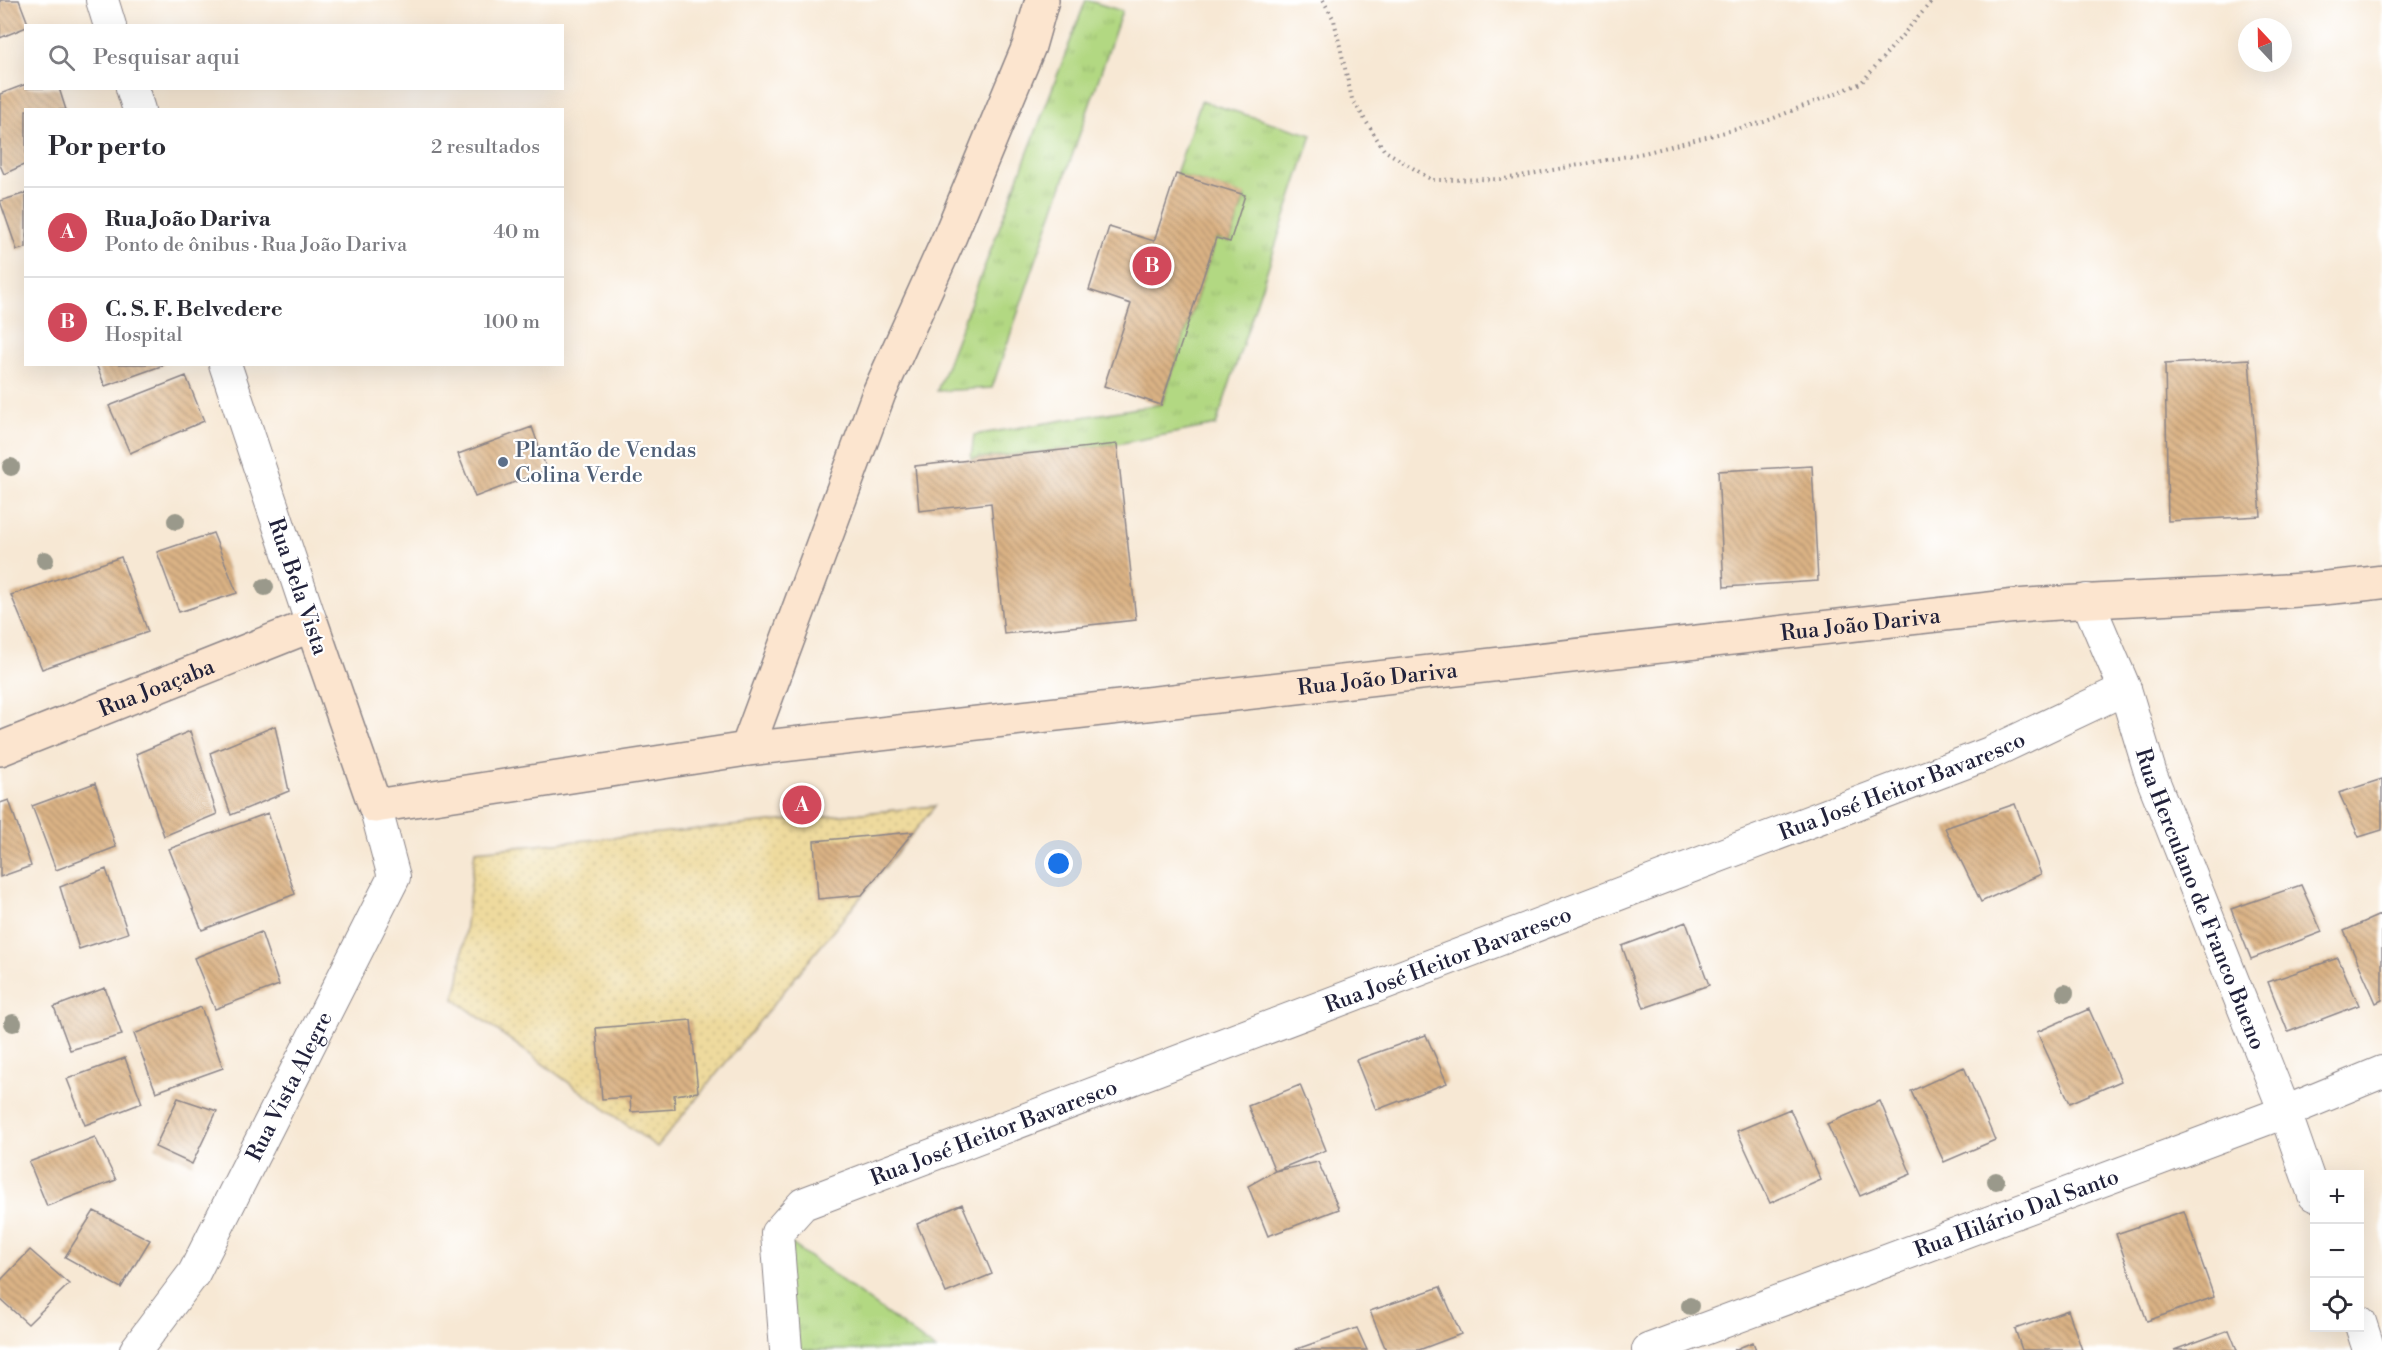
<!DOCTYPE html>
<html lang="pt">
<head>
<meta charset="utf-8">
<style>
	body { margin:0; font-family:"Libre Bodoni",serif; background:#f7f7f7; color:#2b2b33 }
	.controls { position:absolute; right:18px; bottom:18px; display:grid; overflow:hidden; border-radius:0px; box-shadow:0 6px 24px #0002 }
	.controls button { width:54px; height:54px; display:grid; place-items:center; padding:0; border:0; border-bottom:2px solid #e1e1e2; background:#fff; color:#2b2b33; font:30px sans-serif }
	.compass { position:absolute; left:2238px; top:18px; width:54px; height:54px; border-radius:50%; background:#fff; box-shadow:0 6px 24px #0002; rotate:338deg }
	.you { position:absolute; left:1059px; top:864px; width:21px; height:21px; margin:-15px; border:4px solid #fff; border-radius:50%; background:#1a73e8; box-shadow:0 0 0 9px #1a73e833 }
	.badge { display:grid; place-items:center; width:39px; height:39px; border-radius:50%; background:#d1495b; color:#fff; font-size:20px; font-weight:700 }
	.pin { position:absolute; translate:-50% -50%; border:3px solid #fff; box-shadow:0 2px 6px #0006 }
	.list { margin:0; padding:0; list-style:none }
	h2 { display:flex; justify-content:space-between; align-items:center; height:78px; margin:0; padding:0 24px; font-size:26px }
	h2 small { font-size:20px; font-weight:400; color:#7c7c81 }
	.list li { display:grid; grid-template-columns:39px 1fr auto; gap:18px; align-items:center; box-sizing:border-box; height:90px; padding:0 24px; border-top:2px solid #e1e1e2 }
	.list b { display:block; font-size:22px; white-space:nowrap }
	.list p { margin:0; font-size:20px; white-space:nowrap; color:#7c7c81 }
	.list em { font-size:20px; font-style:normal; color:#7c7c81 }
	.icon { flex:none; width:33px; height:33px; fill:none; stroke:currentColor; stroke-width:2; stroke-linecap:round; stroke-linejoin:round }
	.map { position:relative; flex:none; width:2382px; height:1350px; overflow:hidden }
	.search { position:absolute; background:#fff; box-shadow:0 6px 24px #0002; left:24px; top:24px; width:540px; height:66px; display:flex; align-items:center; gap:15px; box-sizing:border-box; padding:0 21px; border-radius:0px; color:#7c7c81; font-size:22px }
	.panel { position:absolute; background:#fff; box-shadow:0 6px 24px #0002; left:24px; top:108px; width:540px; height:258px; border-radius:0px }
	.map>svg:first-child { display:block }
	.grass { fill:url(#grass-tufts); stroke:#6a7d5e; stroke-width:1.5 }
	.sand { fill:url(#sand-dots); stroke:#887e6c; stroke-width:1.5 }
	.building { fill:url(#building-back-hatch) }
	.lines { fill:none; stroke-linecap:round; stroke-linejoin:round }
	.street-casing { stroke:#8c8588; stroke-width:34 }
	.secondary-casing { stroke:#8c8588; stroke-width:36 }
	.path { stroke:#8c8588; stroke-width:4; stroke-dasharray:1.5 4.5; stroke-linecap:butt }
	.street { stroke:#fff; stroke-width:32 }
	.secondary { stroke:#fce5cf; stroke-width:33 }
	.tree { fill:#9a998b }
	.service-dot { fill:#5c6f8a; stroke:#fff; stroke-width:2 }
	.labels { text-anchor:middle; stroke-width:4.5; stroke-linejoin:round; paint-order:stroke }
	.service-label { font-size:22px; fill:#4e5e75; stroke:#fff; text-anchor:start }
	.street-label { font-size:22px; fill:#22223b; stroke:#fff }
</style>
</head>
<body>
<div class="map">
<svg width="2382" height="1350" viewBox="0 0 2382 1350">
	<defs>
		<pattern id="grass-tufts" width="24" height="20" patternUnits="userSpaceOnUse" patternTransform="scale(1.5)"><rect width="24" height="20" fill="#b2d882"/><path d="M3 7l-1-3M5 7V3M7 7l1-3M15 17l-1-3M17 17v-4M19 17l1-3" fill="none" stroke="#99b971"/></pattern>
		<pattern id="sand-dots" width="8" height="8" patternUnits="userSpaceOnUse" patternTransform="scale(1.5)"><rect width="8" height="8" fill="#eeda9e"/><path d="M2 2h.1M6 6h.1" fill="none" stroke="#ccbb89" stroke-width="1.8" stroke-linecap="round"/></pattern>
		<pattern id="building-back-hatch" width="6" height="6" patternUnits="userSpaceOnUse" patternTransform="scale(1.5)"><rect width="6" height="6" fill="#dbb385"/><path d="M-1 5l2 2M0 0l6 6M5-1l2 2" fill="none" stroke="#b1916e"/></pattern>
	</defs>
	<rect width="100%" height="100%" fill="#fff"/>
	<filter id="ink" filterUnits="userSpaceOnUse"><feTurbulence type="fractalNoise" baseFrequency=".0167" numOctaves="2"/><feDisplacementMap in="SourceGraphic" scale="12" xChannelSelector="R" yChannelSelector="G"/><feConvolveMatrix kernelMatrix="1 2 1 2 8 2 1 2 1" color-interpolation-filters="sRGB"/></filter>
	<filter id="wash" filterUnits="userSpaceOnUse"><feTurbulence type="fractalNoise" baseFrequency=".008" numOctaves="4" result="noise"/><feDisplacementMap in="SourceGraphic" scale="24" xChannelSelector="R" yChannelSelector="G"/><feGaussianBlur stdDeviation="1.35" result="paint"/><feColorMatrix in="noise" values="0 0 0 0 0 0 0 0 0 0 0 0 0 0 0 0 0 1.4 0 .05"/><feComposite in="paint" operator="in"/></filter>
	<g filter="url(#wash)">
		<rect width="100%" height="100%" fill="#f7e8d4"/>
		<!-- grass -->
		<path class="grass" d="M 1086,0 L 1122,11 L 992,388 L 937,391 Z
			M 1201,101 L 1312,135 L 1216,425 L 1117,444 L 971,459 L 974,435 L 1162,404 L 1216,238 L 1230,242 L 1245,196 L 1176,174 Z
			M 777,1233 L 936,1350 L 786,1350 Z"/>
		<!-- sand -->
		<path class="sand" d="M 935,806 L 657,1147 L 454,999 L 459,980 L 475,851 Z"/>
		<g id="blocks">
			<!-- building -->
			<path class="building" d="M 0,0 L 19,0 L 29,26 L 0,38 Z
				M 26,84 L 26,88 L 59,88 L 66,110 L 26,110 L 26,164 L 4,174 L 0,165 L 0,94 Z
				M 1176,174 L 1245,195 L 1230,242 L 1216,238 L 1161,405 L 1104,386 L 1131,304 L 1089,290 L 1109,227 L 1154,241 Z
				M 26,193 L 26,248 L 17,250 L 0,201 Z
				M 2249,359 L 2261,516 L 2168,521 L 2165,364 Z
				M 96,364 L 164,364 L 164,365 L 105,386 Z
				M 186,376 L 204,421 L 130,453 L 109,406 Z
				M 532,427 L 547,470 L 475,497 L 458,454 Z
				M 1117,444 L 1136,620 L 1004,634 L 991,503 L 919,511 L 915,466 Z
				M 1812,466 L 1818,581 L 1724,587 L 1718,471 Z
				M 213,533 L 237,593 L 179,612 L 157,552 Z
				M 121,557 L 148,632 L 42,669 L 11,595 Z
				M 275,726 L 289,791 L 231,815 L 210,753 Z
				M 190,731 L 217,814 L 164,836 L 136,754 Z
				M 2382,779 L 2382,830 L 2359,837 L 2339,793 Z
				M 95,783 L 116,847 L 56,870 L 32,806 Z
				M 9,800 L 31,866 L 0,877 L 0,803 Z
				M 2015,804 L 2041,874 L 1981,902 L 1945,828 Z
				M 268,813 L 295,894 L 202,930 L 169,849 Z
				M 913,832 L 862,895 L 818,899 L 814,841 Z
				M 106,869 L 128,933 L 79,949 L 60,887 Z
				M 2301,885 L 2322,932 L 2251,959 L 2231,909 Z
				M 2382,914 L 2382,1000 L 2376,1003 L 2344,931 Z
				M 1686,922 L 1709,985 L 1644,1008 L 1622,946 Z
				M 261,932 L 279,985 L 215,1009 L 194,958 Z
				M 2338,958 L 2359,1005 L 2288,1032 L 2268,982 Z
				M 105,988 L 122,1035 L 70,1050 L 54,1007 Z
				M 201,1007 L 223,1068 L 156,1092 L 134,1034 Z
				M 2089,1009 L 2121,1081 L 2070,1103 L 2037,1032 Z
				M 691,1020 L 698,1092 L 674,1095 L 675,1109 L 631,1112 L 630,1097 L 602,1099 L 596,1028 Z
				M 1426,1035 L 1447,1083 L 1376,1110 L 1356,1060 Z
				M 125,1058 L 142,1103 L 85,1125 L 67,1079 Z
				M 1964,1067 L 1995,1140 L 1944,1162 L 1911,1091 Z
				M 1300,1085 L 1326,1150 L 1275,1171 L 1318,1162 L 1339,1209 L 1268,1236 L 1248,1186 L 1275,1171 L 1248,1106 Z
				M 178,1098 L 217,1111 L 192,1164 L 155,1147 Z
				M 1880,1101 L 1911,1174 L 1860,1196 L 1827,1124 Z
				M 1790,1109 L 1821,1180 L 1770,1203 L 1737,1131 Z
				M 95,1137 L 116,1180 L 47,1206 L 29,1162 Z
				M 962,1204 L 992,1274 L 946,1293 L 917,1224 Z
				M 94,1211 L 150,1240 L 121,1288 L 65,1257 Z
				M 2184,1211 L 2214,1297 L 2147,1321 L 2116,1234 Z
				M 30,1250 L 69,1284 L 28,1324 L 0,1299 L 0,1281 Z
				M 1440,1287 L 1461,1334 L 1419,1350 L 1386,1350 L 1370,1311 Z
				M 2068,1310 L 2082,1350 L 2022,1350 L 2015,1329 Z
				M 1357,1328 L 1367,1350 L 1294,1350 Z
				M 2229,1330 L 2237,1350 L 2174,1350 Z
				M 1753,1342 L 1756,1350 L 1734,1350 Z"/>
		</g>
	</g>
	<g filter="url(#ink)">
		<use href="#blocks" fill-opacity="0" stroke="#8c8588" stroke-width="1.5"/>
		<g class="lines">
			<defs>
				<g id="street">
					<path d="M 102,0 L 110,26"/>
					<path d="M 132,88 L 139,110"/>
					<path d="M 225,364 L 312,625"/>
					<path id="s1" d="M 2087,600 L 2125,689 L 2151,775 L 2285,1112 L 2314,1195"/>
					<path d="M 2360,1322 L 2369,1350"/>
					<path id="s2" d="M 136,1350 L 194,1273 L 394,877 L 375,806"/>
					<path id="s3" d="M 786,1350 L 777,1233 L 803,1204 L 1990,753 L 2125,689"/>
					<path id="s4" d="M 1648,1350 L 2285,1112 L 2382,1072"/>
				</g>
				<g id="secondary">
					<path id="s5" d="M 0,749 L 312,625 L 375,806 L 747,749 L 2016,606 C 2138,596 2261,597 2382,582"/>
					<path d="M 747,749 L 879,393 L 950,236 L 1029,46 L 1042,0"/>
				</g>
			</defs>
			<!-- street casing -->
			<use href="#street" class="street-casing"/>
			<!-- secondary casing -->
			<use href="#secondary" class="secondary-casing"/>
			<!-- path -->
			<path class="path" d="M 1323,0 L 1334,20 L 1352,99 L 1384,150 L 1432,180 L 1504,179 L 1644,153 L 1764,122 L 1861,83 L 1933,0"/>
			<!-- street -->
			<use href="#street" class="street"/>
			<!-- secondary -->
			<use href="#secondary" class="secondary"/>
		</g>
		<!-- trees -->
		<g class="tree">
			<circle cx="11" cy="467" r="9"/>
			<circle cx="176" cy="521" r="9"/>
			<circle cx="45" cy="560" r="9"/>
			<circle cx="265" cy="587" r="9"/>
			<circle cx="2065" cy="993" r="9"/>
			<circle cx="13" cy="1023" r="9"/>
			<circle cx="1996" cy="1181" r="9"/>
			<circle cx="1690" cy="1306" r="9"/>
		</g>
	</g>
	<!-- markers -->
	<circle class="service-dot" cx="503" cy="462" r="6"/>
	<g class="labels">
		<!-- service labels -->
		<g class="service-label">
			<text x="515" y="457">Plantão de Vendas<tspan x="515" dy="25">Colina Verde</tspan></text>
		</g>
		<!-- street labels -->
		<g class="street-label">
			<text transform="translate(299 586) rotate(71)" y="8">Rua Bela Vista</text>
			<text dy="8" stroke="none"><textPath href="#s5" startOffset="2024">Rua João Dariva</textPath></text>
			<text dy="8" stroke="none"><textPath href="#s5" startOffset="1538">Rua João Dariva</textPath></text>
			<text dy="8" stroke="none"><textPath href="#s5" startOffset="168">Rua Joaçaba</textPath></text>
			<text dy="8" stroke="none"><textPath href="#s3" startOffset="1332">Rua José Heitor Bavaresco</textPath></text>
			<text dy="8" stroke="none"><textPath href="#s1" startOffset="320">Rua Herculano de Franco Bueno</textPath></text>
			<text dy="8" stroke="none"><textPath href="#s3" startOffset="846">Rua José Heitor Bavaresco</textPath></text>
			<text dy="8" stroke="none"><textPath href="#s2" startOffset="306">Rua Vista Alegre</textPath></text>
			<text dy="8" stroke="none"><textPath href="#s3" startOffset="360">Rua José Heitor Bavaresco</textPath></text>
			<text dy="8" stroke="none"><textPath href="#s4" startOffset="393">Rua Hilário Dal Santo</textPath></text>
		</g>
	</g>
</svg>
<div class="controls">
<button>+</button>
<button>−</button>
<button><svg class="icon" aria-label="locate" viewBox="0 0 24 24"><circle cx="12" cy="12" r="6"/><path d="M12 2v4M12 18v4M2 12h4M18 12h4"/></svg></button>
</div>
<svg class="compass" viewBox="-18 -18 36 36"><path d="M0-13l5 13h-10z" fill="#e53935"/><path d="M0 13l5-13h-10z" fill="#7c7c81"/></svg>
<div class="you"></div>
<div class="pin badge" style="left:802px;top:805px">A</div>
<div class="pin badge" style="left:1152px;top:266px">B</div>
<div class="search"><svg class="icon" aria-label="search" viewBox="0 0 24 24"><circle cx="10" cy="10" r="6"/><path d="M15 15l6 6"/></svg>Pesquisar aqui</div>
<section class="panel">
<h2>Por perto<small>2 resultados</small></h2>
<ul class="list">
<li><span class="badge">A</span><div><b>Rua João Dariva</b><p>Ponto de ônibus · Rua João Dariva</p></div><em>40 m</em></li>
<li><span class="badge">B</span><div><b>C. S. F. Belvedere</b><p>Hospital</p></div><em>100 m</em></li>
</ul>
</section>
</div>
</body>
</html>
